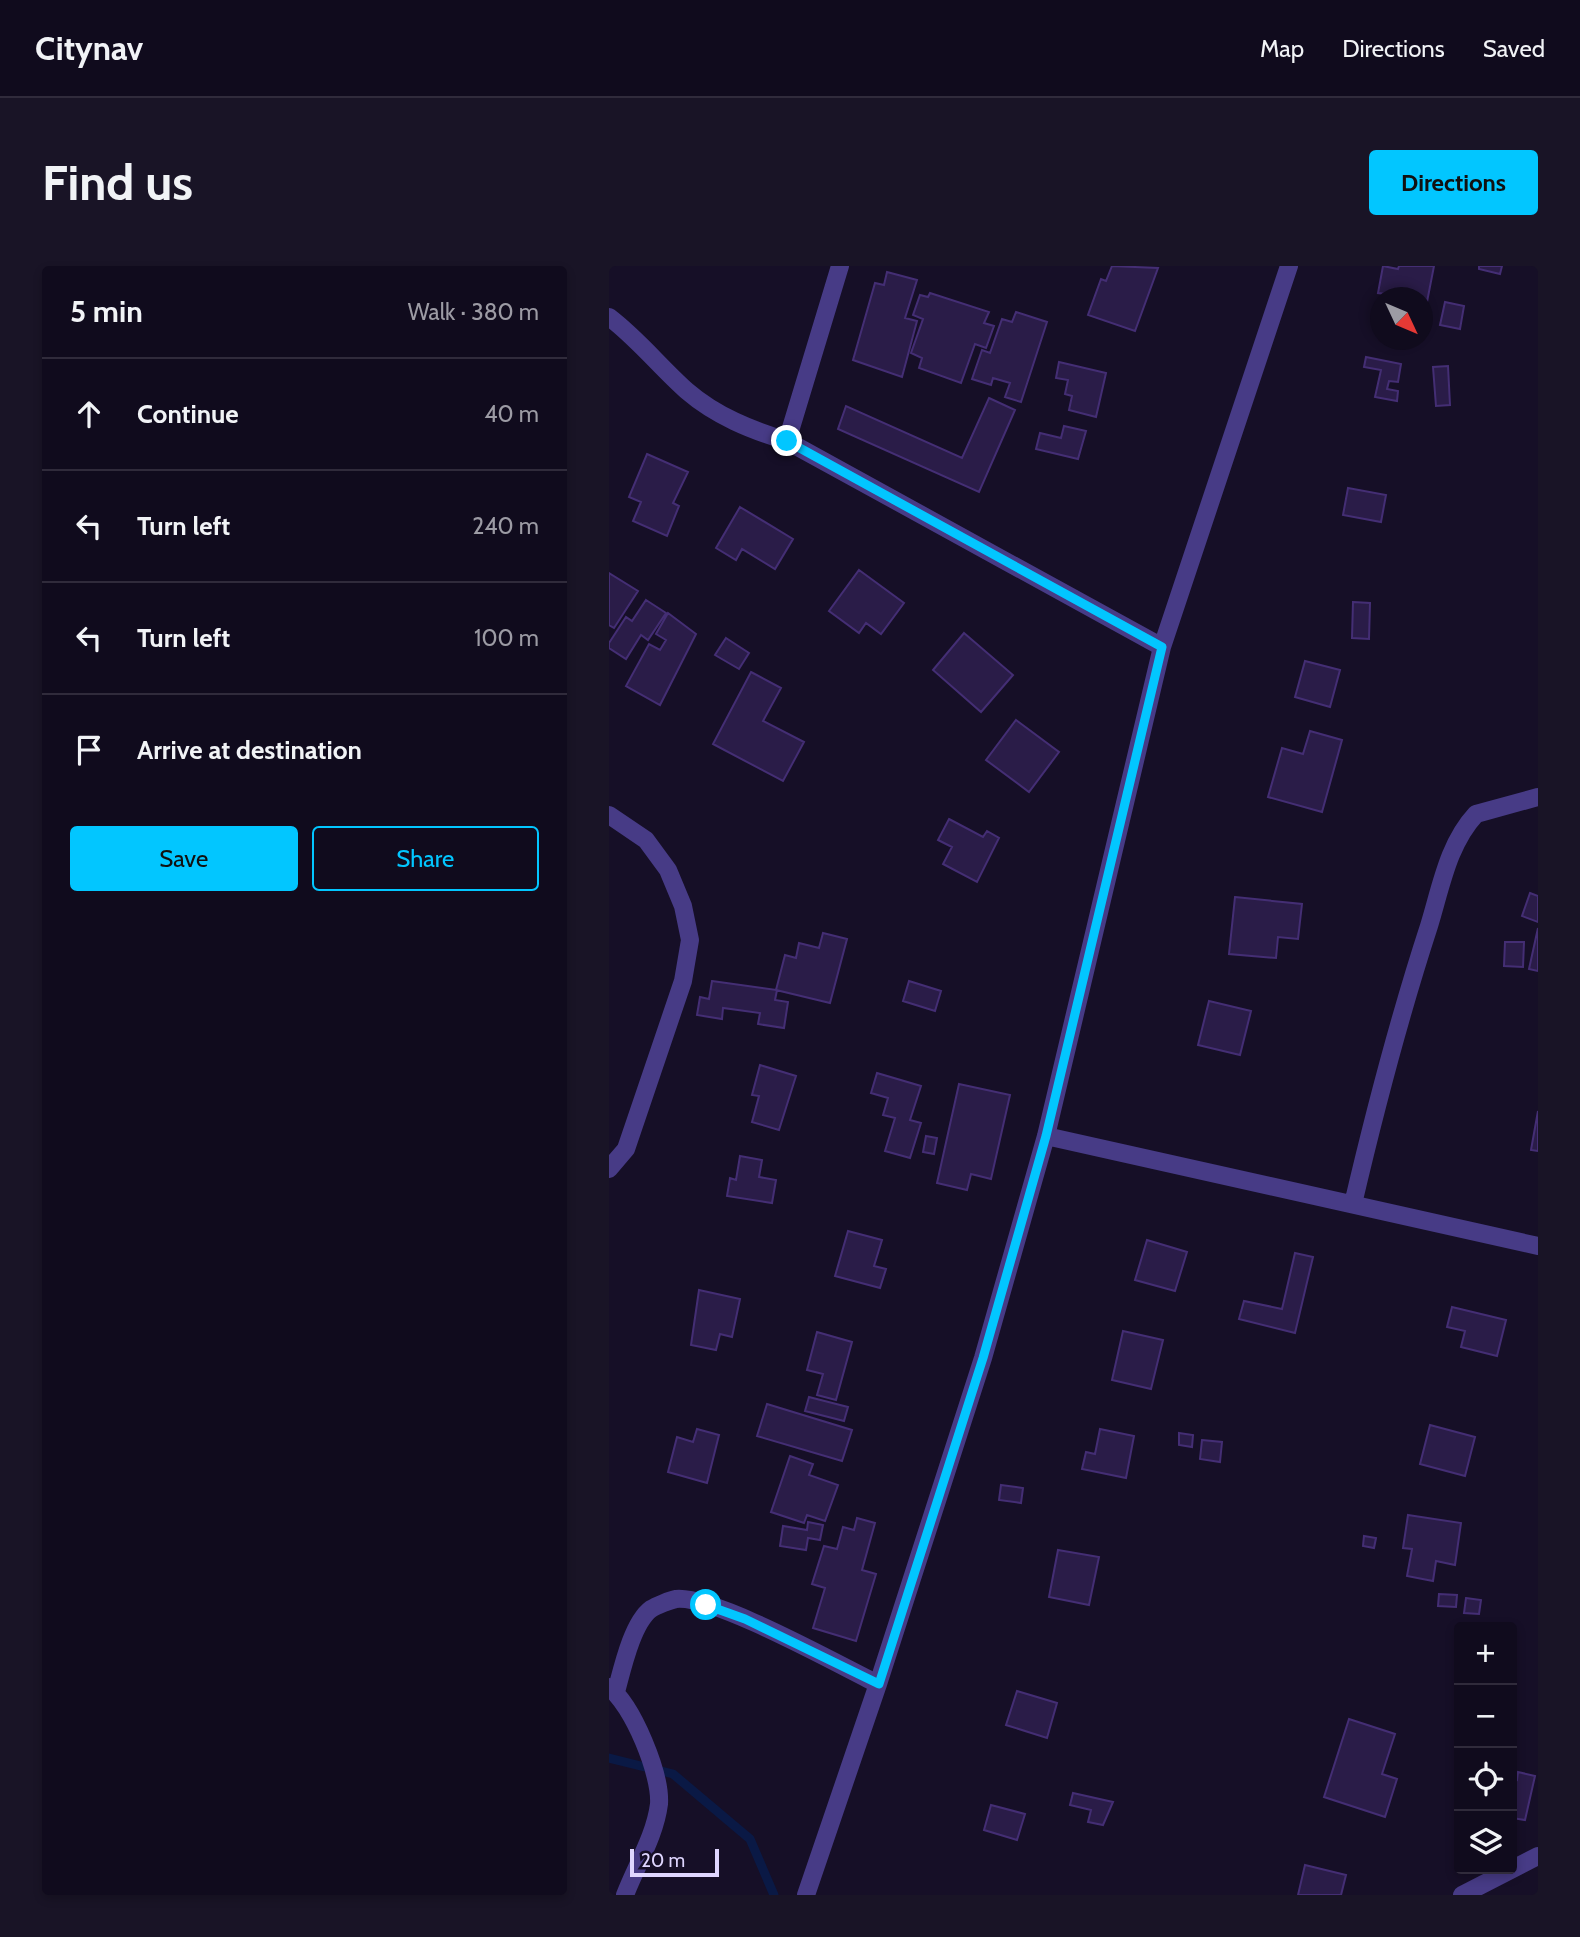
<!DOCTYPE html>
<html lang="en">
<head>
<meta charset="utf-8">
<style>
	body { margin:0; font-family:Cabin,sans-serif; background:#191426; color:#f1f3f6 }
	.controls { position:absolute; right:21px; bottom:21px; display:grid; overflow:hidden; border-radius:7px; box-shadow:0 4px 10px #0003 }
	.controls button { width:63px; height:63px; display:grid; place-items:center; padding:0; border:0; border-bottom:2px solid #302b3b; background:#100b1d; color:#f1f3f6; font:35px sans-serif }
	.compass { position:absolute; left:761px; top:21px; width:63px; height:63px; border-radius:50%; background:#100b1d; box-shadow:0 4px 10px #0003; rotate:134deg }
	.scale { position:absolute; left:21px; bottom:18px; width:89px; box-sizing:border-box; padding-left:7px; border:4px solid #dfd6ff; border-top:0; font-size:19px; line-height:24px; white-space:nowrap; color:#dfd6ff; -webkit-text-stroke:5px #160f27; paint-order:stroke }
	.stop { position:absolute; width:21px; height:21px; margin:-16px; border:5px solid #02c6ff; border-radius:50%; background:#fff }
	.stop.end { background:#02c6ff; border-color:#fff; box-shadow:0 2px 7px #0008 }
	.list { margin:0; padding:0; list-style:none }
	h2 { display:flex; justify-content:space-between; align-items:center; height:91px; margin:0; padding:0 28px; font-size:30px }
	h2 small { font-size:23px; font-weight:400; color:#9c9ba4 }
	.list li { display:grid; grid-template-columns:46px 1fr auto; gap:21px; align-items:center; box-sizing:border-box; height:112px; padding:0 28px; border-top:2px solid #302b3b }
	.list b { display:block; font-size:26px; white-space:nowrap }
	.list em { font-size:23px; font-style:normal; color:#9c9ba4 }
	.actions { display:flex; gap:14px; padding:21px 28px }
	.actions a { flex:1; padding:16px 0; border:2px solid #02c6ff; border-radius:7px; text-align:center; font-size:24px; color:#02c6ff }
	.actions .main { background:#02c6ff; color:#111 }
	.icon { flex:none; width:38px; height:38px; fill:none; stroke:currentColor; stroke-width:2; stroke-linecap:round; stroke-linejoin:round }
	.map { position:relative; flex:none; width:929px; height:1629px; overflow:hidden; border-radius:7px }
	header { display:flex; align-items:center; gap:42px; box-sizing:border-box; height:98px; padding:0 35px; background:#100b1d; border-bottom:2px solid #302b3b }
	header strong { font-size:33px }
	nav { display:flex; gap:38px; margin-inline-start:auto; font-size:24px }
	.intro { display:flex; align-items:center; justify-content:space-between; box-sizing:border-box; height:168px; padding:0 42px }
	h1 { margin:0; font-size:49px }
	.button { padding:18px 32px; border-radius:7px; background:#02c6ff; color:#111; font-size:24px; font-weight:700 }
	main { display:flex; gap:42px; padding:0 42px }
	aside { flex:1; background:#100b1d; border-radius:7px; box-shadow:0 4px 10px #0003 }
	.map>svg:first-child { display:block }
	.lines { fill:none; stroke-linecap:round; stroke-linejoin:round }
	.stream { stroke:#0a1945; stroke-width:9 }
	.building { fill:#2a1c48; stroke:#442e74; stroke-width:2 }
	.minor { stroke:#473b86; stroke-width:18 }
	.route { stroke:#02c6ff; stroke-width:9 }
</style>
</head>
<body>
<header>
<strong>Citynav</strong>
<nav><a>Map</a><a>Directions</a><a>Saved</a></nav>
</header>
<div class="intro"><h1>Find us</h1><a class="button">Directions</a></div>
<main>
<aside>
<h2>5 min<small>Walk · 380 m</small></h2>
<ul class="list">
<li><svg class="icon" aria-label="ahead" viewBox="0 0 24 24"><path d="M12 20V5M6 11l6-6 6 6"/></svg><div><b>Continue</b></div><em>40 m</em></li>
<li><svg class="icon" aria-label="left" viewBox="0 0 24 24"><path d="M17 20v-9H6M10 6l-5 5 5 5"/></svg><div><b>Turn left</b></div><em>240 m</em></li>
<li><svg class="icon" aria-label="left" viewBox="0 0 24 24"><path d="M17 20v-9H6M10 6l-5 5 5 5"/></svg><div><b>Turn left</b></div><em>100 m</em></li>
<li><svg class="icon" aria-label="arrive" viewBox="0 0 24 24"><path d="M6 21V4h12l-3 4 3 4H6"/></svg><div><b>Arrive at destination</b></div></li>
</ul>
<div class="actions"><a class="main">Save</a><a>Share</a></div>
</aside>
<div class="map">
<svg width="929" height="1629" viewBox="0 0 929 1629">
	<rect width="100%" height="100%" fill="#160f27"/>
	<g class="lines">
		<!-- stream -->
		<path class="stream" d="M 0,1492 L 64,1508 L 141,1573 L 165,1629"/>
	</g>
	<!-- building -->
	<path class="building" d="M 503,0 L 549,2 L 526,65 L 479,49 L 492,13 L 497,15 Z
		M 774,0 L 789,3 L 790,0 L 825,0 L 818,36 L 814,35 L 814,32 L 769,27 Z
		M 870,0 L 893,0 L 891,8 L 870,3 Z
		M 278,6 L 308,14 L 296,52 L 308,55 L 293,111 L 244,94 L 266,17 L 275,19 Z
		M 321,27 L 380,46 L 375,57 L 385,60 L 377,82 L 366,78 L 352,117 L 310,102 L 313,92 L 302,87 L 314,53 L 304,49 L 311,29 L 319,31 Z
		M 836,36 L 855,40 L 851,63 L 831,59 Z
		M 407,46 L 438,56 L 412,136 L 396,131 L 401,117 L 384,112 L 382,119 L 363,113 L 373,84 L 381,87 L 393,53 L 403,56 Z
		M 757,91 L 792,98 L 789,116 L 780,115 L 778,123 L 789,125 L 788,135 L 766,131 L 772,104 L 755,101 Z
		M 450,96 L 497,107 L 487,151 L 460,144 L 463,130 L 456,128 L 459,114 L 447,112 Z
		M 839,100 L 841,139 L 827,140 L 824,101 Z
		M 380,132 L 406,144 L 370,226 L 229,163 L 237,140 L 353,192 Z
		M 455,160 L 477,165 L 469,193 L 427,183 L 431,167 L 452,172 Z
		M 38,188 L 79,206 L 64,237 L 70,240 L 58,270 L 24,255 L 32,236 L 20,231 Z
		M 739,222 L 777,229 L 772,256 L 734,249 Z
		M 131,241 L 184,273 L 166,303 L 133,283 L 127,294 L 107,282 Z
		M 250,304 L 295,337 L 272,368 L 257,357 L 250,367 L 220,345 Z
		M 0,307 L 29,325 L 5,362 L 0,359 Z
		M 37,334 L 57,347 L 39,374 L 32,369 L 17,393 L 0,382 L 0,377 L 17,351 L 23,355 Z
		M 744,336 L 761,337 L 760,373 L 743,372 Z
		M 59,347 L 87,368 L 51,439 L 17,420 L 40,378 L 51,384 L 57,374 L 47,368 Z
		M 355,367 L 404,409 L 372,446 L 324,404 Z
		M 117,372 L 140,387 L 130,403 L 106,389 Z
		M 696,395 L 731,404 L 721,441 L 686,431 Z
		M 142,406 L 172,422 L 154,455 L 195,476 L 174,515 L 104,478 Z
		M 407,454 L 450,486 L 420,526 L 377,494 Z
		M 701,465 L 733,474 L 713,546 L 659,531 L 673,482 L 694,488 Z
		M 340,553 L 374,571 L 378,565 L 390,572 L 368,616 L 334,598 L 343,581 L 329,574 Z
		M 921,627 L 929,630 L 929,656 L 913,650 Z
		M 626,631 L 693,638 L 689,673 L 669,671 L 667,692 L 620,688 Z
		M 929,662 L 929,705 L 920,703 Z
		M 214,667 L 238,673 L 221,737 L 167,724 L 176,689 L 187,692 L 190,677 L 210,682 Z
		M 896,676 L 915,676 L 914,701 L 895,700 Z
		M 103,715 L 168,724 L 166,734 L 179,736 L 175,762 L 149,758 L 151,747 L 114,742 L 113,753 L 88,749 L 91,731 L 100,733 Z
		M 300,715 L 332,725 L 326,745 L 294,735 Z
		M 600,735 L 642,745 L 631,789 L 589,779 Z
		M 151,799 L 187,810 L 170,864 L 143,856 L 150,830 L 143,829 Z
		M 268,807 L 312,820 L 301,854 L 312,857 L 301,892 L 276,885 L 286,852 L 274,849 L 279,832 L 262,827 Z
		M 350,818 L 401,829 L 382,913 L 362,908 L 358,924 L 328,917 Z
		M 929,845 L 929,885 L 922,884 Z
		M 317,870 L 328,872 L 325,888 L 314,886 Z
		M 131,890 L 153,894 L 150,911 L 167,914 L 163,937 L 118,930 L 121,912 L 127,914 Z
		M 239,965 L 273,974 L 265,1000 L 277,1003 L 271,1022 L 226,1010 Z
		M 538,974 L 578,986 L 566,1025 L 526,1014 Z
		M 686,987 L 704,991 L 686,1067 L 630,1053 L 635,1035 L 673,1043 Z
		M 90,1024 L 131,1033 L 123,1071 L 111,1068 L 107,1084 L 82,1079 Z
		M 843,1041 L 897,1054 L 888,1090 L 852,1081 L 856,1065 L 838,1061 Z
		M 514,1065 L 554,1074 L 542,1123 L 503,1114 Z
		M 208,1066 L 243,1076 L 227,1134 L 208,1129 L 214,1108 L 198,1104 Z
		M 200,1131 L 239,1141 L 235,1155 L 196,1145 Z
		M 158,1138 L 243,1164 L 233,1195 L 148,1170 Z
		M 821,1159 L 866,1171 L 856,1210 L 811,1198 Z
		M 88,1163 L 110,1169 L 98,1217 L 59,1206 L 68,1171 L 84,1176 Z
		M 491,1163 L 525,1170 L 517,1212 L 473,1203 L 477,1186 L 486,1188 Z
		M 570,1167 L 584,1169 L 583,1181 L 570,1179 Z
		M 593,1174 L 613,1176 L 611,1196 L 591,1193 Z
		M 181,1190 L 204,1198 L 200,1209 L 229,1219 L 216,1255 L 198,1249 L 195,1257 L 162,1246 Z
		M 392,1219 L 414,1222 L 412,1237 L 390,1234 Z
		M 799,1249 L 852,1257 L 846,1299 L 827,1295 L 824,1315 L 798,1310 L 803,1283 L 794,1282 Z
		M 248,1252 L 266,1257 L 253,1304 L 267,1308 L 247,1375 L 204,1362 L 216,1322 L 203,1318 L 215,1280 L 228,1283 L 234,1261 L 245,1264 Z
		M 199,1256 L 214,1259 L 211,1274 L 199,1272 L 197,1284 L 171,1280 L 174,1260 L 198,1264 Z
		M 755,1270 L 767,1272 L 765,1282 L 754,1280 Z
		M 449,1284 L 490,1291 L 480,1339 L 440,1331 Z
		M 830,1328 L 848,1329 L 847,1341 L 829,1340 Z
		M 857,1332 L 872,1334 L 870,1348 L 855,1347 Z
		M 408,1425 L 448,1437 L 438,1472 L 397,1459 Z
		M 740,1453 L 786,1468 L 773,1508 L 788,1513 L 776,1551 L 715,1531 Z
		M 909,1506 L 926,1510 L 916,1554 L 903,1552 L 903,1513 L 908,1514 Z
		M 464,1527 L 504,1536 L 494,1559 L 479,1556 L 482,1544 L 461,1539 Z
		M 382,1539 L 416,1548 L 408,1574 L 375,1564 Z
		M 696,1599 L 737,1609 L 732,1629 L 689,1629 Z"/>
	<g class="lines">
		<!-- minor -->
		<path class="minor" d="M 0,51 C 29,73 51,101 78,125 C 107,150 142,164 178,175 L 553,381
			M 178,175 L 231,0
			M 0,549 L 37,574 L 59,604 L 74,640 L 81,674 L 74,715 L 17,883 L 0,903
			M 437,870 L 929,980
			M 744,938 C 766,844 790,752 820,660 C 832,621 839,578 867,548 L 929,531
			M 0,1421 C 24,1440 52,1508 50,1538 C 46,1570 27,1600 16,1629
			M 7,1426 C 13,1404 23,1357 42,1343 C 47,1340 61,1334 67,1333 C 105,1329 230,1399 269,1418
			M 197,1629 L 269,1418 L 374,1092 L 437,870 L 553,381 L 680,0
			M 853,1629 L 929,1590"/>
	</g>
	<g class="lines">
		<!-- route -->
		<path class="route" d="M 97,1339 L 136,1353 L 270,1418 L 374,1092 L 437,870 L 553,381 L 178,175"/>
	</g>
</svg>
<div class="controls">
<button>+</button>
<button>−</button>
<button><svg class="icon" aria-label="locate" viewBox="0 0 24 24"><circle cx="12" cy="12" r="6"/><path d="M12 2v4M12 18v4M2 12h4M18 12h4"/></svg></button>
<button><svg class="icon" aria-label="layers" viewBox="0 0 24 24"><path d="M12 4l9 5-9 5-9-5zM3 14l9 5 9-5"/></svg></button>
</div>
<svg class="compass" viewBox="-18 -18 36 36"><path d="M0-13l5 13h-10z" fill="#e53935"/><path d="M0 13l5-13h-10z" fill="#9c9ba4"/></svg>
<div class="scale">20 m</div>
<div class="stop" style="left:97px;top:1339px"></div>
<div class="stop end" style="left:178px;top:175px"></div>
</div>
</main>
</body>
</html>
